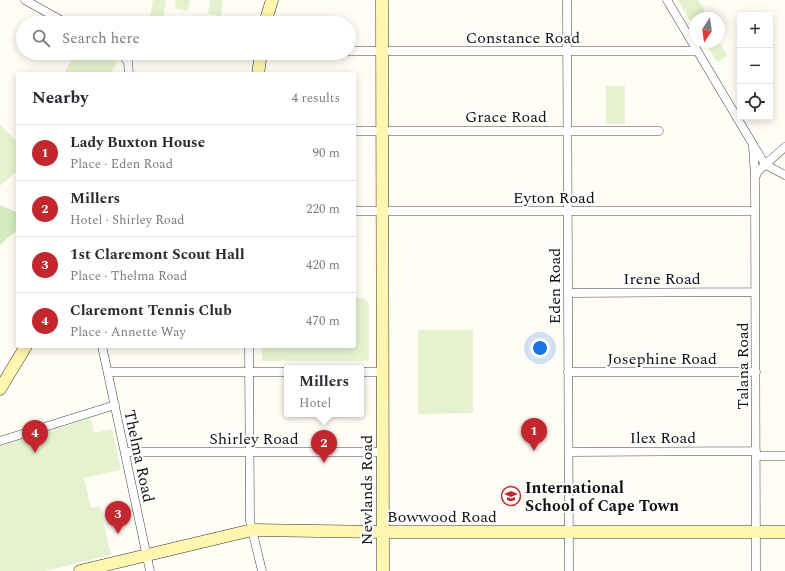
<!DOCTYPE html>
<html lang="en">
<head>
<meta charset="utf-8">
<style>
	body { margin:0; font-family:Spectral,serif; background:#f2f2f3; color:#2b2b33 }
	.controls { position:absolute; right:12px; top:12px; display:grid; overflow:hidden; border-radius:4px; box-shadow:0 2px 10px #0003 }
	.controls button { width:36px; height:36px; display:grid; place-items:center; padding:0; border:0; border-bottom:1px solid #e1e1e2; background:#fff; color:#2b2b33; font:20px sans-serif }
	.compass { position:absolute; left:689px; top:12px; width:36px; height:36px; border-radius:50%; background:#fff; box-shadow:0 2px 10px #0003; rotate:193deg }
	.you { position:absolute; left:540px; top:348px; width:14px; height:14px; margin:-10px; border:3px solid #fff; border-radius:50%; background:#1a73e8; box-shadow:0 0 0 6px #1a73e833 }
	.badge { display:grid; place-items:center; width:26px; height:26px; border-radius:50%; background:#c4262e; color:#fff; font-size:13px; font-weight:700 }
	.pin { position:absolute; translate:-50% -33px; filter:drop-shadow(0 1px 2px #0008) }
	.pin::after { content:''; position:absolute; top:21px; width:14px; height:12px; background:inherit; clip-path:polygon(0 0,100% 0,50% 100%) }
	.popup { position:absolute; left:284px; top:365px; width:80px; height:52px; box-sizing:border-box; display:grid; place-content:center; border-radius:4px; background:#fff; filter:drop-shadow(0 1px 3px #0005); font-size:13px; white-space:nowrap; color:#7c7c81 }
	.popup b { font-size:15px; color:#2b2b33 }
	.popup::after { content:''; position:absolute; left:50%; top:100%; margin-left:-8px; border:8px solid transparent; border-top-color:#fff }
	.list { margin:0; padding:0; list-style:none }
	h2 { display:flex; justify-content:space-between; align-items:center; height:52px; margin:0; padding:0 16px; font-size:17px }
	h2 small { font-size:13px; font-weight:400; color:#7c7c81 }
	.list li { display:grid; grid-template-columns:26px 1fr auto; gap:12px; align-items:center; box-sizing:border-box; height:56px; padding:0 16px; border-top:1px solid #e1e1e2 }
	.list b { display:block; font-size:15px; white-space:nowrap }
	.list p { margin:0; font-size:13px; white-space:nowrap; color:#7c7c81 }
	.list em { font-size:13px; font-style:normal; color:#7c7c81 }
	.icon { flex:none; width:22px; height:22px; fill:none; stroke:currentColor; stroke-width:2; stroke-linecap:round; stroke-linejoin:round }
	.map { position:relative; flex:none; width:785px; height:571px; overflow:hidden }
	.search { position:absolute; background:#fff; box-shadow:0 2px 10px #0003; left:16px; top:16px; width:340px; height:44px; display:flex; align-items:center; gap:10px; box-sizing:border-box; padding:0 14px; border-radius:22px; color:#7c7c81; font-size:15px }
	.panel { position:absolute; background:#fff; box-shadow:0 2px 10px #0003; left:16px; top:72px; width:340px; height:276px; border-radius:4px }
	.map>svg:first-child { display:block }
	.green { fill:#d5ebbd }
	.pitch { fill:#e6f2cf }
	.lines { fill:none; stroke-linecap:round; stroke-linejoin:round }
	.street-casing { stroke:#444; stroke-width:9 }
	.secondary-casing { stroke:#333; stroke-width:13 }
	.street { stroke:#fff; stroke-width:8 }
	.secondary { stroke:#fff6b0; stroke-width:12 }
	.labels { text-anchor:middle; stroke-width:4; stroke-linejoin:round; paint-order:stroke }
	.street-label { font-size:16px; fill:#111; stroke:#fff }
	.poi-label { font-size:16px; font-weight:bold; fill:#111; stroke:#fff; text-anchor:start }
</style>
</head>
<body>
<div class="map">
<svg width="785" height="571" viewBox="0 0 785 571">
	<rect width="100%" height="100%" fill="#fffdf5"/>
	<!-- green -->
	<path class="green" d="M 0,205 L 16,212 L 18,229 L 0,245 Z"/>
	<!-- pitch -->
	<path class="pitch" d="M 153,0 L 166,0 L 163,20 L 150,18 Z
		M 176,0 L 190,0 L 188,11 L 175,9 Z
		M 210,0 L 223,0 L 221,16 L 208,14 Z
		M 678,0 L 698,0 L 705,12 L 690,21 Z
		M 705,42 L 719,42 L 728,56 L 717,62 Z
		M 75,53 L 101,53 L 117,62 L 110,74 L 64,74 Z
		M 606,86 L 625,86 L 625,124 L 606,124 Z
		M 0,124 L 18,143 L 18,170 L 0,186 Z
		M 354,297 L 366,299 L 369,304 L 369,361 L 262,361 L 262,346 L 354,346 Z
		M 418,330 L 473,330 L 473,413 L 418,414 Z
		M 91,418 L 94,433 L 112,429 L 121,470 L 84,478 L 91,508 L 100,506 L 111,555 L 45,571 L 0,571 L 0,446 Z"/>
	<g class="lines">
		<defs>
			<path id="street" d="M 25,0 L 66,23
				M 567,0 L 569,571
				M 667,0 L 761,158 L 766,165 L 785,175
				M 349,51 L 697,51
				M 121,53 L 128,62 L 129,74
				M 354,131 L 659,131
				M 753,146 L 755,177
				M 354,211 L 755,211
				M 568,293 L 755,292
				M 102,346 L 150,571
				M 249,346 L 250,521 L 262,571
				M 108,372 L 287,372
				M 361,372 L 382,372
				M 568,372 L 756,372
				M 0,441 L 115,405
				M 126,452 L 382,452
				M 569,452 L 756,451
				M 756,456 L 785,456
				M 756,571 L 755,178 L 758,171 L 785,147"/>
			<path id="secondary" d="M 382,0 L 383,571
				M 265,23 L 272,0
				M 258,74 L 261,53
				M 0,389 L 26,346
				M 80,571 L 252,530 L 382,532 L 785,532"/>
		</defs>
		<!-- street casing -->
		<use href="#street" class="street-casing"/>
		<!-- secondary casing -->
		<use href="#secondary" class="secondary-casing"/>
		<!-- street -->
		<use href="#street" class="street"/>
		<!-- secondary -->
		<use href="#secondary" class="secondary"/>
	</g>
	<!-- icons -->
	<defs>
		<symbol id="school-ring" viewBox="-11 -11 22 22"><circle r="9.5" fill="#fff" stroke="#c4262e" stroke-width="1.5"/><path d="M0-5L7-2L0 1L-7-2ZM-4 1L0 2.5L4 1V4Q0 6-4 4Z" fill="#c4262e"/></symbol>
	</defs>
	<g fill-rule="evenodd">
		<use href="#school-ring" x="500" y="485" width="22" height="22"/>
	</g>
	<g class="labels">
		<!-- street labels -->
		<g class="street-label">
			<text x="523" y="43">Constance Road</text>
			<text x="506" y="122">Grace Road</text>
			<text x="554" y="203">Eyton Road</text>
			<text x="662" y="284">Irene Road</text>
			<text transform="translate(554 286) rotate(-90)" y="6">Eden Road</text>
			<text x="662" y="364">Josephine Road</text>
			<text transform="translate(742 366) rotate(-90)" y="6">Talana Road</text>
			<text x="663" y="443">Ilex Road</text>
			<text x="254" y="444">Shirley Road</text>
			<text transform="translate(140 456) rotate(78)" y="6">Thelma Road</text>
			<text transform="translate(366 490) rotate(-90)" y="6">Newlands Road</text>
			<text x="442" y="522">Bowwood Road</text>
		</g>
		<!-- poi labels -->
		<g class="poi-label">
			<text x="525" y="493">International<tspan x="525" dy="18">School of Cape Town</tspan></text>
		</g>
	</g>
</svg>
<div class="controls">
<button>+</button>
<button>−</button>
<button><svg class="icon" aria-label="locate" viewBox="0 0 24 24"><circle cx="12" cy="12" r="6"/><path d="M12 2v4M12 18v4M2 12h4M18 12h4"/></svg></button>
</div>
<svg class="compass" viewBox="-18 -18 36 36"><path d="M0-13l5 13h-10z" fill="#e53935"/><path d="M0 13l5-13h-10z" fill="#7c7c81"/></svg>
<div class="you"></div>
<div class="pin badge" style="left:534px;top:451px">1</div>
<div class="pin badge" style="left:324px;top:463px">2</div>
<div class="popup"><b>Millers</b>Hotel</div>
<div class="pin badge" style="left:118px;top:534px">3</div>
<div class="pin badge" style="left:35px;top:453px">4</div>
<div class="search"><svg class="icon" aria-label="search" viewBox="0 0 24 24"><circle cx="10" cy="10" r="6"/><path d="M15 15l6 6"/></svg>Search here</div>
<section class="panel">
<h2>Nearby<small>4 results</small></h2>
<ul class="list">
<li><span class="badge">1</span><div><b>Lady Buxton House</b><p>Place · Eden Road</p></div><em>90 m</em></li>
<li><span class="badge">2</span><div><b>Millers</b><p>Hotel · Shirley Road</p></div><em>220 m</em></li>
<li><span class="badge">3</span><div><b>1st Claremont Scout Hall</b><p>Place · Thelma Road</p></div><em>420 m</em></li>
<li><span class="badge">4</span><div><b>Claremont Tennis Club</b><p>Place · Annette Way</p></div><em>470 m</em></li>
</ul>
</section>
</div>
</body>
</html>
